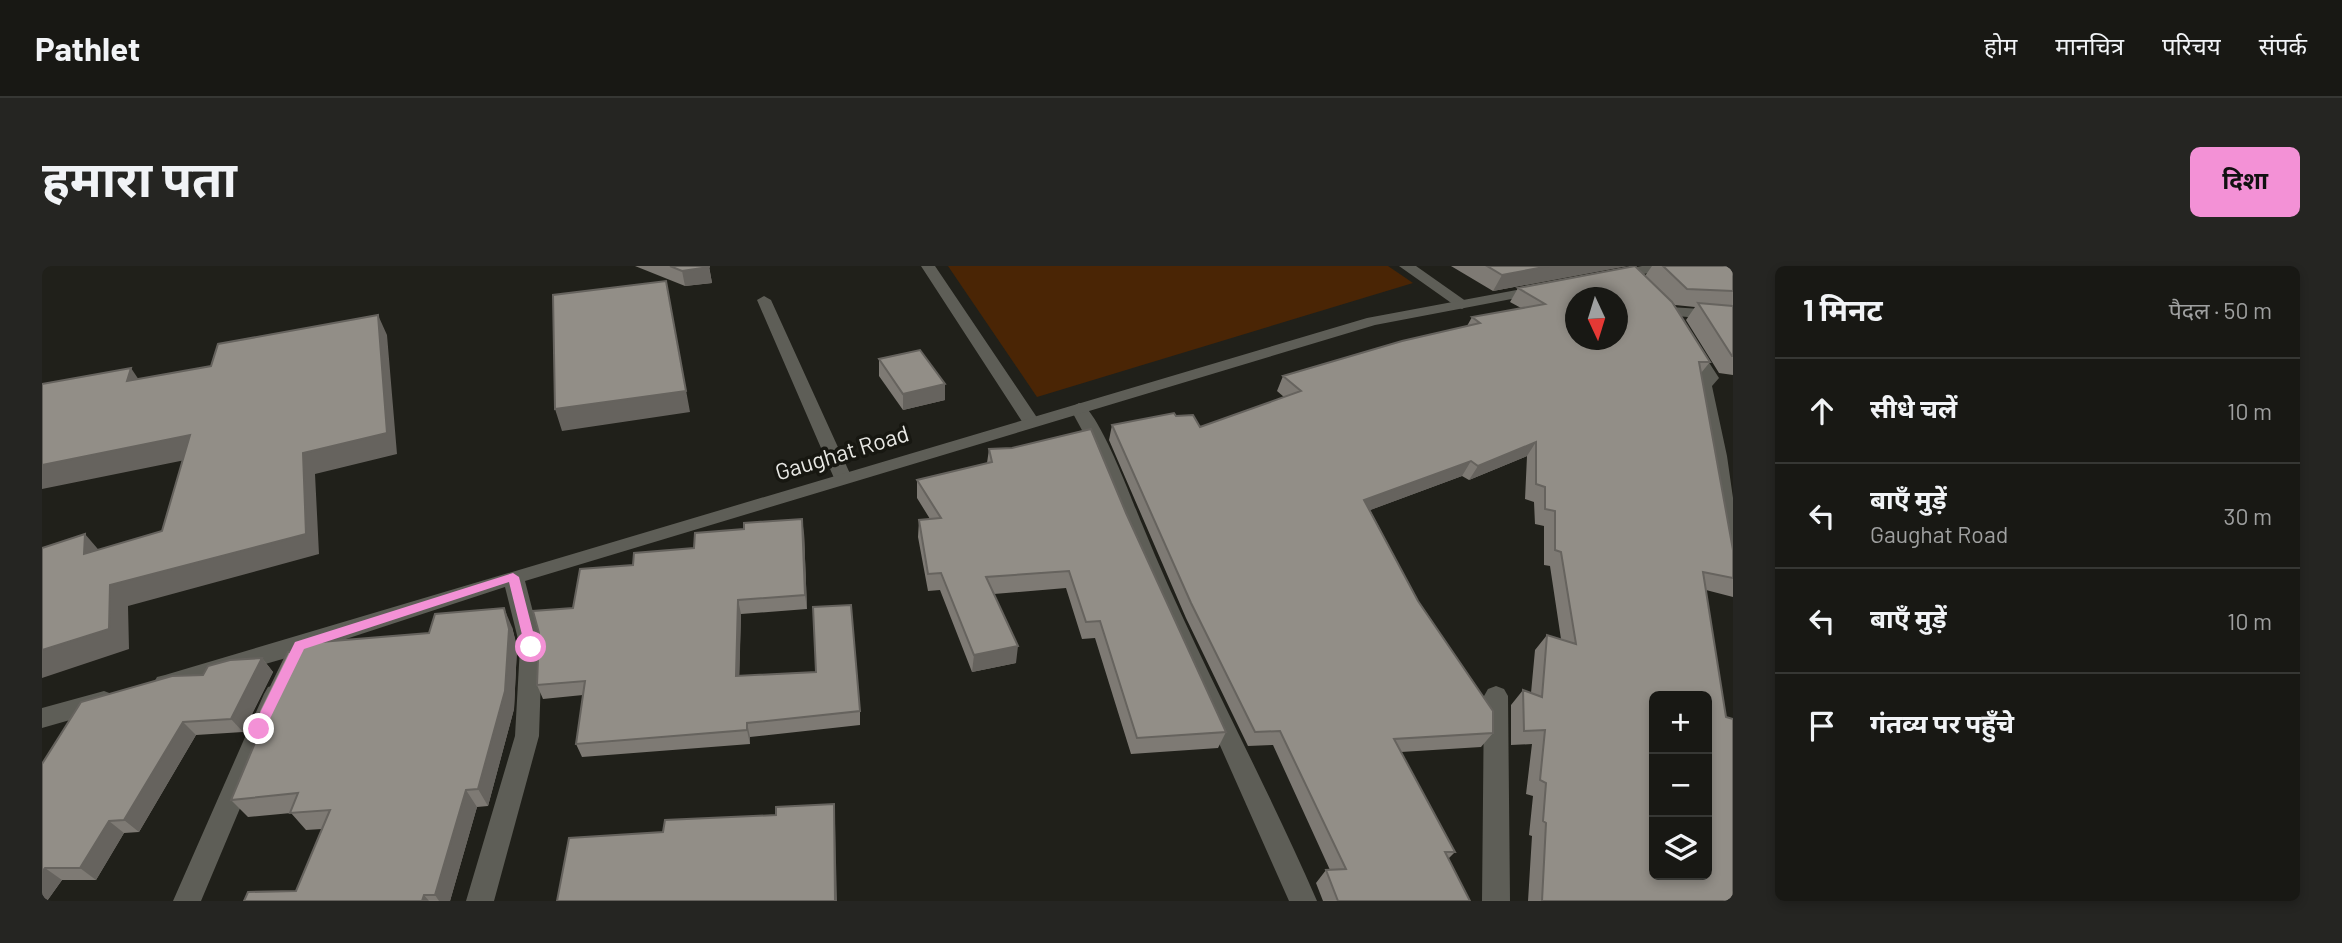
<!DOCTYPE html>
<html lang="hi">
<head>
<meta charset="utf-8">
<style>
	body { margin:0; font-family:Barlow,"Noto Sans Devanagari",sans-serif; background:#252522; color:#f1f3f6 }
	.controls { position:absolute; right:21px; bottom:21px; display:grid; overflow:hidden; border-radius:10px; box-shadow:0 4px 10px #0003 }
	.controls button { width:63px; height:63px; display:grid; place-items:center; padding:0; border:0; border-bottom:2px solid #363734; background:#181814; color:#f1f3f6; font:35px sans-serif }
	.compass { position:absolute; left:1523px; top:21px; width:63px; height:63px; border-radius:50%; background:#181814; box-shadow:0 4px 10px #0003; rotate:176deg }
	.stop { position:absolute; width:21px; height:21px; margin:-16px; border:5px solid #f391d6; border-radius:50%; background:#fff }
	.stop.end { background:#f391d6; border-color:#fff; box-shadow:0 2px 7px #0008 }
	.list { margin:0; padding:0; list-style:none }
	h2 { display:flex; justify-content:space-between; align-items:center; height:91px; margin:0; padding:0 28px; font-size:30px }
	h2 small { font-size:23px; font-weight:400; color:#9fa0a0 }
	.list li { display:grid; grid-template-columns:46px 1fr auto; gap:21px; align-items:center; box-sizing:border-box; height:105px; padding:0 28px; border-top:2px solid #363734 }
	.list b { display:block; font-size:26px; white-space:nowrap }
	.list p { margin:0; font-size:23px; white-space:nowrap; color:#9fa0a0 }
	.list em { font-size:23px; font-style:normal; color:#9fa0a0 }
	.icon { flex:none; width:38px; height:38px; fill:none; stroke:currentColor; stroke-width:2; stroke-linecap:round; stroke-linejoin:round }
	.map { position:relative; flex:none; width:1691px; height:635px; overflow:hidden; border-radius:10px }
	header { display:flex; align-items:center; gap:42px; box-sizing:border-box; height:98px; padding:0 35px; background:#181814; border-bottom:2px solid #363734 }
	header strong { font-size:33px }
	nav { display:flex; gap:38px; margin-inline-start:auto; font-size:24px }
	.intro { display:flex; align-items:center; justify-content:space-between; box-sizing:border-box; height:168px; padding:0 42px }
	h1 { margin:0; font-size:49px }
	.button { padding:18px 32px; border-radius:10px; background:#f391d6; color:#111; font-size:24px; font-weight:700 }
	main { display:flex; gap:42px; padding:0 42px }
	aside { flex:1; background:#181814; border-radius:10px; box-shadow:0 4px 10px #0003 }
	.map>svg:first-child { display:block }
	.green { fill:#4a2505 }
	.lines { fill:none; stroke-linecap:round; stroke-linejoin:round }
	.street { fill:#5e5e57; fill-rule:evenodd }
	.secondary { fill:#5e5e57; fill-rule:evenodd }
	.wall { fill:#7e7a74 }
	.shaded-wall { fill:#66635e }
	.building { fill:#928e87; stroke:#66635e; stroke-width:2; fill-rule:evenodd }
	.route { fill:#f391d6 }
	.labels { text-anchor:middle; stroke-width:7; stroke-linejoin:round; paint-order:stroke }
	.street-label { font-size:23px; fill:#e9e9e5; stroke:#171711 }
</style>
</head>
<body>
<header>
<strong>Pathlet</strong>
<nav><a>होम</a><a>मानचित्र</a><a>परिचय</a><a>संपर्क</a></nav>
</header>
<div class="intro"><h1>हमारा पता</h1><a class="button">दिशा</a></div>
<main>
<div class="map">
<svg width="1691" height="635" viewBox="0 0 1691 635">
	<rect width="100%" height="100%" fill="#20201a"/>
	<!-- green -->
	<path class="green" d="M 906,0 L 1346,0 L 1371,17 L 995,131 Z"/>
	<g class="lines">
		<!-- street -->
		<path class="street" d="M 879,0 L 893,0 L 998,156 L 995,160 L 983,160 Z
			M 1357,0 L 1374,0 L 1428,38 L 1420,43 L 1415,41 Z
			M 722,30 L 729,34 L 810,212 L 808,216 L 794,216 L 792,212 L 715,34 Z
			M 1628,41 L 1691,45 L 1691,55 L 1623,49 L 1620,46 Z
			M 1649,76 L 1655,78 L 1677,112 L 1670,120 L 1685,190 L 1691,232 L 1691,316 L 1684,313 L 1681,308 L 1667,190 L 1653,119 L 1660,111 L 1641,81 Z
			M 1037,137 C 1056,141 1091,237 1100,258 C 1152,386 1220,508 1275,635 L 1247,635 L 1082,263 L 1054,190 L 1028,142 Z
			M 234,419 L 242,421 L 246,428 L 159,635 L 131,635 L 222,428 L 226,421 Z
			M 1454,420 L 1462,423 L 1466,430 L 1468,635 L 1440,635 L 1442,430 L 1446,423 Z"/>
		<!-- secondary -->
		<path class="secondary" d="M 1600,0 L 1629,0 L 1622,4 L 1571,14 L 1564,10 L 1566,7 Z
			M 1501,19 L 1508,23 L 1506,26 L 1333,59 L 483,315 L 500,381 L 497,470 L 452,635 L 424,635 L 473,470 L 478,381 L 463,321 L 258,388 L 123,427 L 115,425 L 111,418 L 115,411 L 123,409 L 1325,52 Z
			M 62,425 L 70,428 L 74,435 L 70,442 L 0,462 L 0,442 Z"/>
	</g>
	<!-- wall -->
	<path class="wall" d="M 593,0 L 667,0 L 670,17 L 643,20 Z
		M 1409,0 L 1585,0 L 1451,25 Z
		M 1610,0 L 1691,0 L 1691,109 L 1677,107 L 1644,54 L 1653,41 L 1633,39 L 1606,13 L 1668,96 L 1659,107 L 1691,284 L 1691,331 L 1664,324 L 1691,635 L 1486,635 L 1490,570 L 1487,569 L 1491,530 L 1484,528 L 1490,478 L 1469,479 L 1469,439 L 1481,424 L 1489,427 L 1493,384 L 1505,369 L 1519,373 L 1508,300 L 1502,299 L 1502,260 L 1493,258 L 1492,236 L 1483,233 L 1485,190 L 1427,214 L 1420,210 L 1328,244 L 1376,335 L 1451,467 L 1439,481 L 1359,486 L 1413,586 L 1406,593 L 1428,635 L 1281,635 L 1274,617 L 1284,604 L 1288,604 L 1231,479 L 1206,480 L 1144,352 L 1067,174 L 1070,159 L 1134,150 L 1158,161 L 1242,131 L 1235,125 L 1241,110 L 1425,60 L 1430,51 L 1479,42 L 1468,36 L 1476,22 L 1603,10 Z
		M 837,93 L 903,118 L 903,134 L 861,144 L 837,110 Z
		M 947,183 L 1084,247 L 1184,466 L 1176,482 L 1089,488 L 1053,372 L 1040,373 L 1024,322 L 952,328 L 974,397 L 930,406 L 898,324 L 886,325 L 876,271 L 877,254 L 888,253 L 875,232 L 875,214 L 945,197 Z
		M 762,267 L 765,343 L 699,348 L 697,410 L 818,445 L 818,459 L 708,471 L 708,478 L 540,491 L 534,478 L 541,429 L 501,433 L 495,419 L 531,342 L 591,299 L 652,282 Z
		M 470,361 L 475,381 L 472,443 L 446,540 L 435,541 L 408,635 L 202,635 L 254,625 L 280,563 L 264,564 L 249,547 L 206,551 L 189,534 L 222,454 L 216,447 Z
		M 220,392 L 231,406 L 201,466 L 154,469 L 97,566 L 82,567 L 54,614 L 20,614 L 5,635 L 0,635 L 0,498 L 161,409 Z"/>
	<!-- shaded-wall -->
	<path class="shaded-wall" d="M 1507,0 L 1585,0 L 1451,25 L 1460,9 Z
		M 667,1 L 670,17 L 643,20 L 640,5 Z
		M 624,15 L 648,146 L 520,165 L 513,143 Z
		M 336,49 L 345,69 L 355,188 L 273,208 L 277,288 L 86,340 L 87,383 L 0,412 L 0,384 L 68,319 L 261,187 Z
		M 89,102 L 103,123 L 85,115 Z
		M 903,118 L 903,134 L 861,144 L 861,128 Z
		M 148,169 L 163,190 L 0,223 L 0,199 Z
		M 1494,176 L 1485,190 L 1427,214 L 1436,200 Z
		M 1429,195 L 1420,210 L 1315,249 L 1322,234 Z
		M 760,253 L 762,267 L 765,343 L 763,329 Z
		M 43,268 L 61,289 L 42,288 Z
		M 696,334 L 699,348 L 697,424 L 694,410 Z
		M 462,342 L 470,361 L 475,381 L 472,443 L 446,540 L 436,523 Z
		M 976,380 L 974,397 L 930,406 L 932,389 Z
		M 220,392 L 231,406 L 201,466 L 189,453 Z
		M 141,456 L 154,469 L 97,566 L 82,554 Z
		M 705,457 L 708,471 L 708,478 L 705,464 Z
		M 424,524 L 435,541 L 408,635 L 397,635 L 393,629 Z
		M 792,538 L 793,557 L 795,635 L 793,635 Z
		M 67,555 L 82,567 L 54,614 L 38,602 Z
		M 3,602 L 20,614 L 5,635 L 0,635 L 0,606 Z
		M 382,629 L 387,635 L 380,635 Z"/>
	<!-- building -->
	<path class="building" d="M 628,0 L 667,0 L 667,1 L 640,5 Z
		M 1445,0 L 1507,0 L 1460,9 Z
		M 1593,0 L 1630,36 L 1668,96 L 1657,96 L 1691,284 L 1691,312 L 1661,306 L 1684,451 L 1691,453 L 1691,635 L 1500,635 L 1504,557 L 1501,555 L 1504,517 L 1498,514 L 1503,464 L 1482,465 L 1481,424 L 1500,431 L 1505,369 L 1534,378 L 1519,286 L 1513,284 L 1513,245 L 1503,243 L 1503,221 L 1494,218 L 1494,176 L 1436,200 L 1429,195 L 1322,234 L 1376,335 L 1451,445 L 1451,467 L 1352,473 L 1413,586 L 1403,586 L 1428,635 L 1296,635 L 1284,604 L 1304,603 L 1238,465 L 1213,466 L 1149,337 L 1070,159 L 1132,147 L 1134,150 L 1151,149 L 1158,161 L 1259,125 L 1241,110 L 1360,75 L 1438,57 L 1430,51 L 1503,38 L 1476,22 ZM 1534,32 L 1576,32 L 1576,74 L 1534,74 ZM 1612,430 L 1665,430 L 1665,609 L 1612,609 Z
		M 1621,0 L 1691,0 L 1691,25 L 1645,23 Z
		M 624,15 L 644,125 L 513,143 L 511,29 Z
		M 1656,37 L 1691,40 L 1691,90 L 1690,90 Z
		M 336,49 L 345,167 L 261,187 L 264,268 L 68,319 L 67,363 L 0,384 L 0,282 L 43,268 L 42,288 L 120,265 L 148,169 L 0,199 L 0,118 L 89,102 L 85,115 L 169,100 L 176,78 Z
		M 878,84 L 903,118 L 861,128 L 837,93 Z
		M 1049,163 L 1084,247 L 1184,466 L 1095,472 L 1058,355 L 1044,356 L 1027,305 L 944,311 L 976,380 L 932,389 L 899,307 L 886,308 L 877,254 L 899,252 L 875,214 L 950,196 L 947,183 L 970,182 Z
		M 760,253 L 763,329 L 696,334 L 694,410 L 774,406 L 771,341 L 809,339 L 818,445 L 705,457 L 705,464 L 534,478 L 543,415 L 495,419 L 497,367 L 491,345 L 531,342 L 538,303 L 591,299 L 592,287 L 652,282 L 653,267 L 702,263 L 702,257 Z
		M 462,342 L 467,363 L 463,425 L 436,523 L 424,524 L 393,629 L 382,629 L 380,635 L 202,635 L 206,626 L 254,625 L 288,544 L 248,547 L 256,527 L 189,534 L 226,446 L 216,447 L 246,386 L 251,386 L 254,378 L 387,367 L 393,348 Z
		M 220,392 L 189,453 L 141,456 L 82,554 L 67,555 L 38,602 L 3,602 L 0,606 L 0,498 L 39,436 L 130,410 L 161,409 L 166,400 L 188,394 Z
		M 792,538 L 793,635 L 515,635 L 527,572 L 621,566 L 623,554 L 734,549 L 734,541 Z"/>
	<!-- route -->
	<path class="route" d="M 471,307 L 477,311 L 495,381 L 493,385 L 484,385 L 483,381 L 467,316 L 262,383 L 221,467 L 212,467 L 210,463 L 253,376 Z"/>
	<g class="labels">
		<!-- street labels -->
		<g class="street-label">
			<text transform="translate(800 187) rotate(-17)" y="8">Gaughat Road</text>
		</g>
	</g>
</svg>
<div class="controls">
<button>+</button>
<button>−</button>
<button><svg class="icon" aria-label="layers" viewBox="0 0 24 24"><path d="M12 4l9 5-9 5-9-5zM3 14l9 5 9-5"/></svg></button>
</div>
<svg class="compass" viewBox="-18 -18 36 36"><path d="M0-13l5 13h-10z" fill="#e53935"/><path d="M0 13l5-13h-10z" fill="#9fa0a0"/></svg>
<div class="stop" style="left:489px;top:381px"></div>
<div class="stop end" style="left:217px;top:463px"></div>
</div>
<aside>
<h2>1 मिनट<small>पैदल · 50 m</small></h2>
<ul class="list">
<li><svg class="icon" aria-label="ahead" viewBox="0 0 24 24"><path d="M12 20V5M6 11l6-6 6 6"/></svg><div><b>सीधे चलें</b></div><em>10 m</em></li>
<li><svg class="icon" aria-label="left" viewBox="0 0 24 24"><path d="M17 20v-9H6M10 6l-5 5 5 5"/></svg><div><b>बाएँ मुड़ें</b><p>Gaughat Road</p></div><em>30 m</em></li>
<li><svg class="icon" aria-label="left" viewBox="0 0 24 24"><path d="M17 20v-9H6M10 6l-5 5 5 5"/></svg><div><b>बाएँ मुड़ें</b></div><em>10 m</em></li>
<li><svg class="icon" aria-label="arrive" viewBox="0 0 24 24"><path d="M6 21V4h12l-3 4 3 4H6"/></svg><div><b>गंतव्य पर पहुँचे</b></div></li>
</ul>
</aside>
</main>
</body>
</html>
